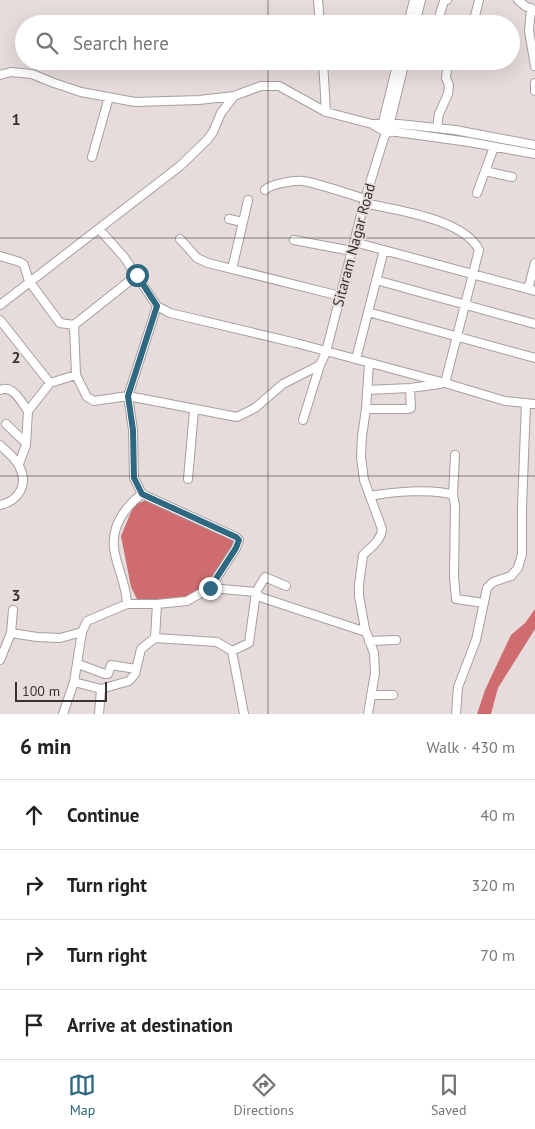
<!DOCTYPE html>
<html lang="en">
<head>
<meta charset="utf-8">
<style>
	body { margin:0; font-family:"PT Sans",sans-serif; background:#f2f2f2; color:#222 }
	.scale { position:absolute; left:15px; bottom:12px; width:92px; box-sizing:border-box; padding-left:5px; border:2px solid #363232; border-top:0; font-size:14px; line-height:18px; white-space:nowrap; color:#363232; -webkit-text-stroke:4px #e7dcdc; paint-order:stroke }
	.stop { position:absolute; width:15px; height:15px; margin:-11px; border:4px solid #2e6881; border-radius:50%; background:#fff }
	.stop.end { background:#2e6881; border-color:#fff; box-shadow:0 1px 5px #0008 }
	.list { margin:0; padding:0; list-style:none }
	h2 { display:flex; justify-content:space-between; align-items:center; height:65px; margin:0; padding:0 20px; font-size:21px }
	h2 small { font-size:16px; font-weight:400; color:#767676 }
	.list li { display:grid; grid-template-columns:32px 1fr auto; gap:15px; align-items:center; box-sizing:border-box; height:70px; padding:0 20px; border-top:1px solid #e0e0e0 }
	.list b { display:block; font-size:19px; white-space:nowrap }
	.list em { font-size:16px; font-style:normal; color:#767676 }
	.icon { flex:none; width:28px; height:28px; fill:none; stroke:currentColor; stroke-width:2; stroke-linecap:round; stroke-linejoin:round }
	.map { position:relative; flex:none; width:535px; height:714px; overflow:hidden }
	.search { position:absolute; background:#fff; box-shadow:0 5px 20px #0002; left:15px; right:15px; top:15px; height:55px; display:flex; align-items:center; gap:12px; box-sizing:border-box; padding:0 18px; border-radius:28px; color:#767676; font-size:19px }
	.sheet { height:345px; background:#fff }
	nav { display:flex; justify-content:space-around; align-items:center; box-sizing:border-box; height:70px; border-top:1px solid #e0e0e0; background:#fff; font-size:14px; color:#767676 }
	nav a { display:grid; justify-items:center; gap:2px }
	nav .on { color:#2e6881 }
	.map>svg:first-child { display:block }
	.water { fill:#ce6c70 }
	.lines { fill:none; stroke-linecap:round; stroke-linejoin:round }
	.minor-casing { stroke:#a89e9e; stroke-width:10 }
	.minor { stroke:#fff; stroke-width:8 }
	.route { stroke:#2e6881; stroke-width:6 }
	.grid { fill:none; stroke:#363232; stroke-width:1; stroke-opacity:0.55 }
	.labels { text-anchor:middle; stroke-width:4; stroke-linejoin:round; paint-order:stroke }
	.street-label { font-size:15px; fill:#363232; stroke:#e7dcdc }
	.grid-label { font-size:16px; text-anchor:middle; font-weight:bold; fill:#363232; stroke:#e7dcdc; stroke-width:4; stroke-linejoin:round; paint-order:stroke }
</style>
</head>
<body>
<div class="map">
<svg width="535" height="714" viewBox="0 0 535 714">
	<rect width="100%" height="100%" fill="#e7dcdc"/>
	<!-- water -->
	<path class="water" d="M 149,499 L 236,541 L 236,545 L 205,588 L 180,599 L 137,599 L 131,587 L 121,536 L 134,505 Z
		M 535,609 L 535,629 L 498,688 L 491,714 L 477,714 L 485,690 L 511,635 L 525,623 Z"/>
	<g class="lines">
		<defs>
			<path id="minor" d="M 318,0 L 320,24
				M 518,0 L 525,6 L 535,11
				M 531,8 L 529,31 L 535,66
				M 408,24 L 414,0
				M 415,24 L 421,0
				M 435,24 L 436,20 L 438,20 L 444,1 L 447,0
				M 473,24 L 479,0
				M 323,61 L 326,112
				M 405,62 L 423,61
				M 0,75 L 11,72 L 32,74 L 54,83 L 81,92 L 135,102 L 199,100 L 234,96
				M 535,83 L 535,91
				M 372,124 L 389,123 L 455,130 L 535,145
				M 382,126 L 398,61
				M 437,128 L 439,114 L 448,94 L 449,85 L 446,78 L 448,61
				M 92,157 L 109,97
				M 485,171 L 512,177
				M 265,190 C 270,184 295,180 303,181 C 324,185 345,193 365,199
				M 477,193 L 494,147
				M 364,203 C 396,210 464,219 479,250 L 445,383
				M 229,219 L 243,222 L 232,269
				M 243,222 L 248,200
				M 99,229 L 124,257 L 157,306 L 170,313 L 296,343 L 445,383 L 505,401 L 535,404
				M 180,239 L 197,258 L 208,263 L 340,296
				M 294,240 L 352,251
				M 354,242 L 535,291
				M 0,256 L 20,262 L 24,265 L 29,281 L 60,323 L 74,325 L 76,375 L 87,397 L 94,401 L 128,396 L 237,417 L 255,408 L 283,384 L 320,365
				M 376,280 L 535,324
				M 528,289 L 535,263
				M 0,305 L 180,166 L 207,140 L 213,132 L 221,113 L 234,96 L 261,86 L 279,86 L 326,112 L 372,124 L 382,130 L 469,142 L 535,154
				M 157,306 L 128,396 L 133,430 L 134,478 L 142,494 L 236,537 L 239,540 L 236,548 L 210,588
				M 368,312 L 535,358
				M 0,320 L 50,383 L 76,375
				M 74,325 L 137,275
				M 356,359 L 384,250
				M 0,390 C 13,384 21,402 28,411
				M 367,390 L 410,388 L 440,384
				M 366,409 L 409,409 L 411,408 L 410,388
				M 303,420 L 320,365 L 326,352 L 365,199 L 384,138 L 388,130 L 405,61
				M 6,424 L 26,443
				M 0,445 C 6,451 16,458 19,466 C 29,484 19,501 0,505
				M 19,464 L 26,445 L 28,411 L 50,383
				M 188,479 L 194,410
				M 453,495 L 455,455
				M 370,496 C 390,492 434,488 453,495 L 455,505 L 454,577 L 456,599 L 484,603
				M 127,604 C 126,572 102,549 121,517 C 127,507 132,501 142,494
				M 11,633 L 37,637 L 60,638 L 82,632
				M 155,638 L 157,604
				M 369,641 L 396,640
				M 232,651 L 249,643 L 256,592 L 260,597 L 366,632
				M 0,660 L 11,633 L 13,610
				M 78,664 L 105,674 L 108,674 L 111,665 L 136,669
				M 74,682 L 101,689 L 129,681 L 135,674 L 141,649 L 155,638 L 217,642 L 232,651 L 244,714
				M 371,695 L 393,695
				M 63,714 L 74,682 L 82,632 L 87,621 L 127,604 L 157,604 L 187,601 L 210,588 L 256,592 L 265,577 L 286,586
				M 99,714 L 101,689
				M 368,714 L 375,673 L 374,653 L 365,629 L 359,596 L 359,585 L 363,555 C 371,547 381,541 382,529 L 364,480 L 361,457 L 362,436 L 366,409 L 369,363
				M 456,714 L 458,687 L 476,640 L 487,588 L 493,582 L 511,576 L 518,568 L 522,554 L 522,508 L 526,403"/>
		</defs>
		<!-- minor casing -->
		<use href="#minor" class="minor-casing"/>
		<!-- minor -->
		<use href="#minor" class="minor"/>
	</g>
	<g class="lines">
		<!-- route -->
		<path class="route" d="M 137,275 L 157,306 L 128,396 L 133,430 L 134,478 L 142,494 L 236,537 L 239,540 L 236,548 L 210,588"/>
	</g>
	<!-- grid -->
	<path class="grid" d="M 268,0 L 268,24M 268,61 L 268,714M 0,238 L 535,238M 0,476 L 535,476"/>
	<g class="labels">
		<!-- street labels -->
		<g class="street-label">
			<text transform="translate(354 245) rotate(-75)" y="5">Sitaram Nagar Road</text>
		</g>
	</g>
	<g class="grid-label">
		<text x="16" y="125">1</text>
		<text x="16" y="363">2</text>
		<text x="16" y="601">3</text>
	</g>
</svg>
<div class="scale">100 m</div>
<div class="stop" style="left:137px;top:275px"></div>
<div class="stop end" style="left:210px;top:588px"></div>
<div class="search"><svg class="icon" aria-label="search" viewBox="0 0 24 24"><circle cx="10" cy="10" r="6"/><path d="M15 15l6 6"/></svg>Search here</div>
</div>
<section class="sheet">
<h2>6 min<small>Walk · 430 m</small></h2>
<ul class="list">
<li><svg class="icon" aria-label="ahead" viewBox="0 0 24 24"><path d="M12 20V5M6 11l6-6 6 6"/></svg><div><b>Continue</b></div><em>40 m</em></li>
<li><svg class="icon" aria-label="right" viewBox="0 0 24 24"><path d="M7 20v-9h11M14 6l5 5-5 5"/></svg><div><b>Turn right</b></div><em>320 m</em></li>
<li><svg class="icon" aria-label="right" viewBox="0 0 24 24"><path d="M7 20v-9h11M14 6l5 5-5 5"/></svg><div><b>Turn right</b></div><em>70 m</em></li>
<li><svg class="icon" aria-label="arrive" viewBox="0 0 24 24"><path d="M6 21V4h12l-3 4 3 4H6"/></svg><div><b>Arrive at destination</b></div></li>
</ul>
</section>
<nav>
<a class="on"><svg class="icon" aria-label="map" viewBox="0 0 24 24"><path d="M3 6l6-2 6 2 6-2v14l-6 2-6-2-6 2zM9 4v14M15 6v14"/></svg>Map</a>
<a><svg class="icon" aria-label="directions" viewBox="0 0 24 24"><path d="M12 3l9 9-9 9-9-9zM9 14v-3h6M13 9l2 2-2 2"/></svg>Directions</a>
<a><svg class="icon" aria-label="saved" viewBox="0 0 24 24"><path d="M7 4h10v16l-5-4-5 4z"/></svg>Saved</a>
</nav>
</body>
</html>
